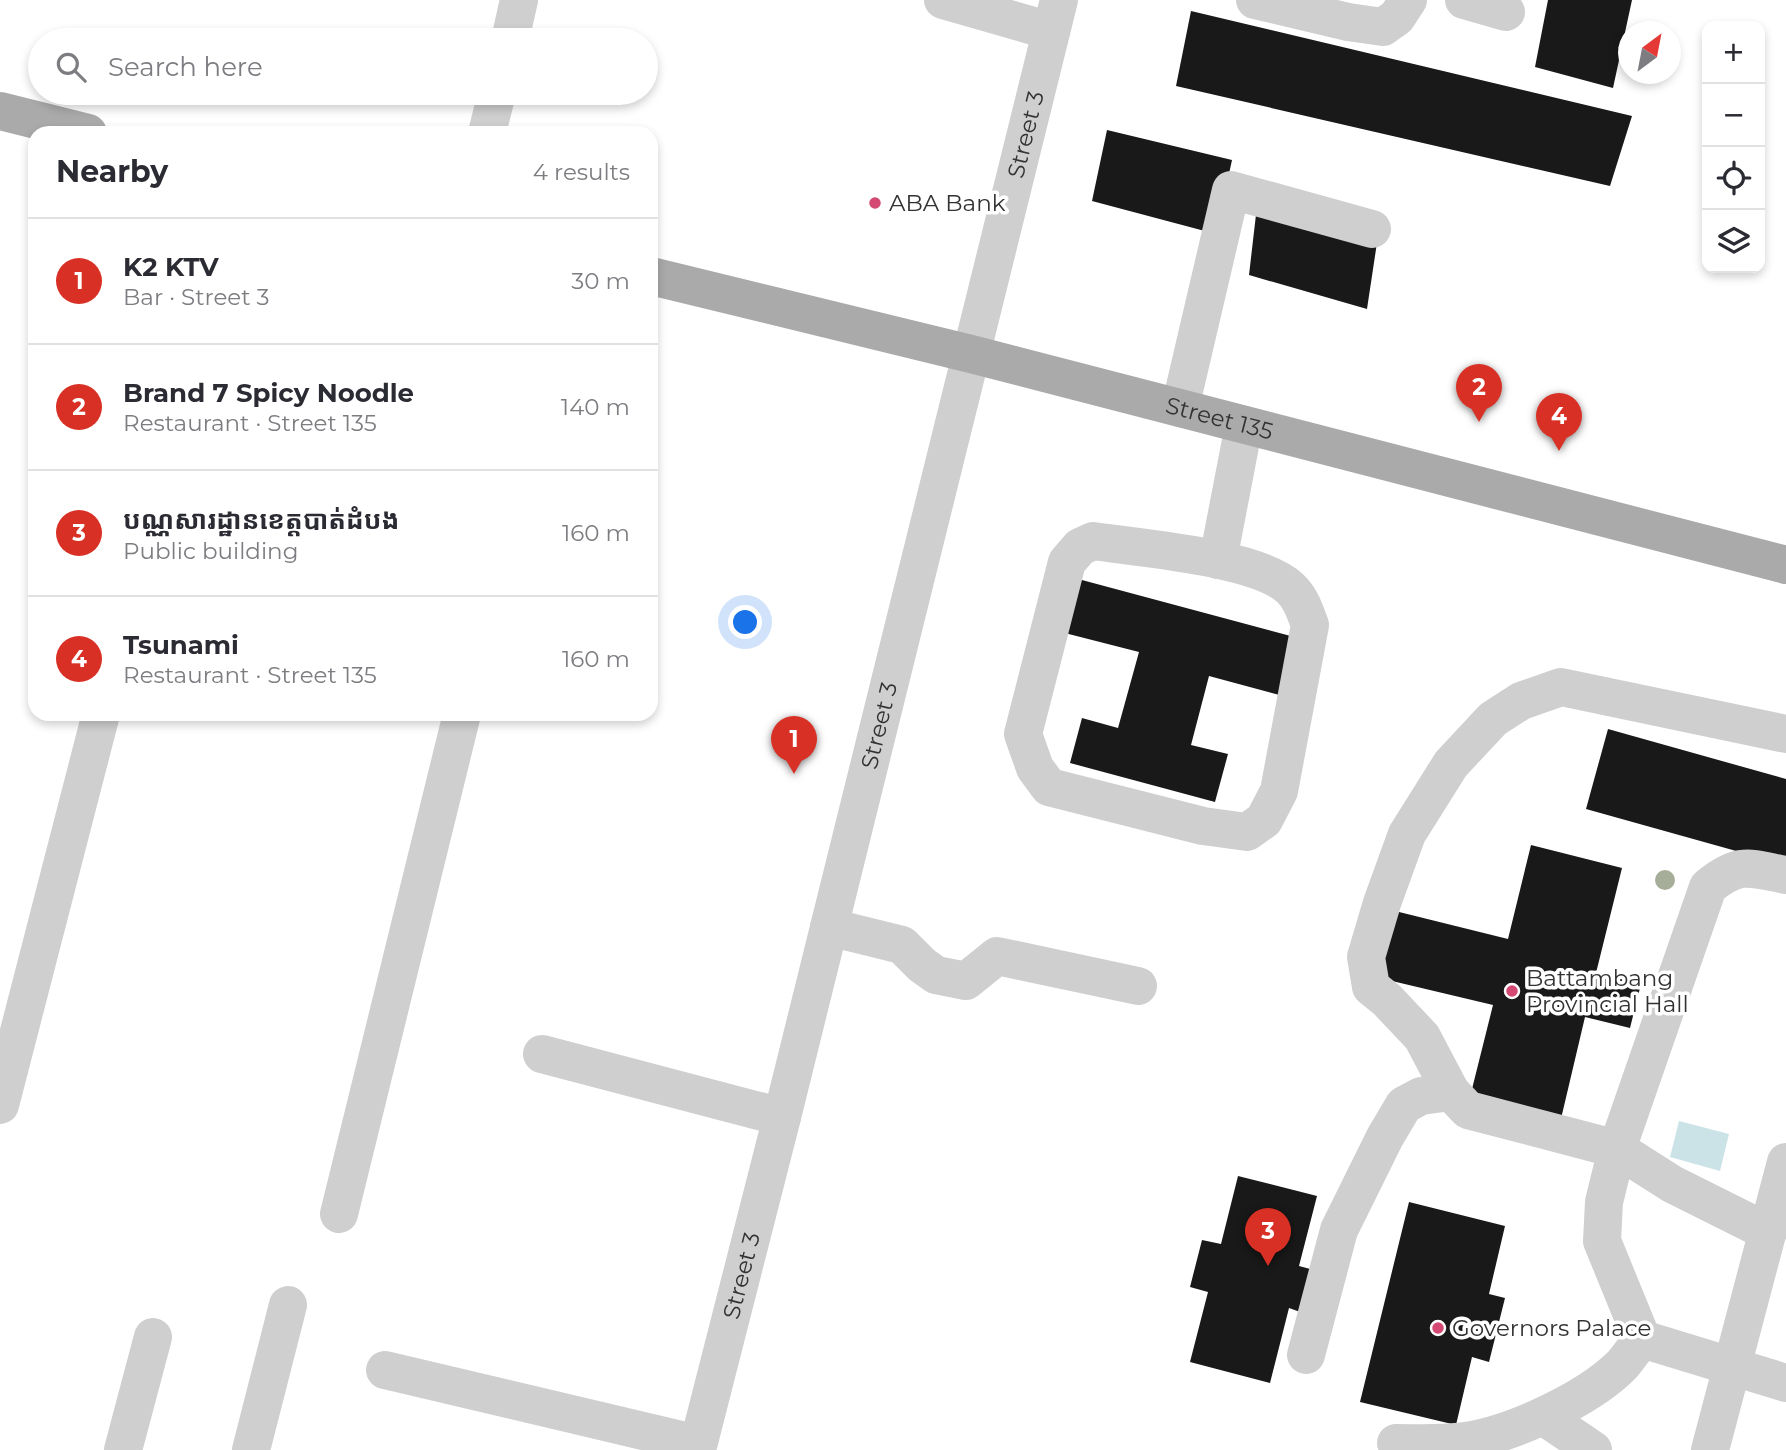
<!DOCTYPE html>
<html lang="en">
<head>
<meta charset="utf-8">
<style>
	body { margin:0; font-family:Montserrat,"Noto Sans Khmer",sans-serif; background:#f7f7f7; color:#2b2b33 }
	.controls { position:absolute; right:21px; top:21px; display:grid; overflow:hidden; border-radius:14px; box-shadow:0 4px 10px #0003 }
	.controls button { width:63px; height:63px; display:grid; place-items:center; padding:0; border:0; border-bottom:2px solid #e1e1e2; background:#fff; color:#2b2b33; font:35px sans-serif }
	.compass { position:absolute; left:1618px; top:21px; width:63px; height:63px; border-radius:50%; background:#fff; box-shadow:0 4px 10px #0003; rotate:32deg }
	.you { position:absolute; left:746px; top:623px; width:24px; height:24px; margin:-18px; border:5px solid #fff; border-radius:50%; background:#1a73e8; box-shadow:0 0 0 10px #1a73e833 }
	.badge { display:grid; place-items:center; width:46px; height:46px; border-radius:50%; background:#d93025; color:#fff; font-size:23px; font-weight:700 }
	.pin { position:absolute; translate:-50% -58px; filter:drop-shadow(0 2px 4px #0008) }
	.pin::after { content:''; position:absolute; top:37px; width:24px; height:21px; background:inherit; clip-path:polygon(0 0,100% 0,50% 100%) }
	.list { margin:0; padding:0; list-style:none }
	h2 { display:flex; justify-content:space-between; align-items:center; height:91px; margin:0; padding:0 28px; font-size:30px }
	h2 small { font-size:23px; font-weight:400; color:#7c7c81 }
	.list li { display:grid; grid-template-columns:46px 1fr auto; gap:21px; align-items:center; box-sizing:border-box; height:126px; padding:0 28px; border-top:2px solid #e1e1e2 }
	.list b { display:block; font-size:26px; white-space:nowrap }
	.list p { margin:0; font-size:23px; white-space:nowrap; color:#7c7c81 }
	.list em { font-size:23px; font-style:normal; color:#7c7c81 }
	.icon { flex:none; width:38px; height:38px; fill:none; stroke:currentColor; stroke-width:2; stroke-linecap:round; stroke-linejoin:round }
	.map { position:relative; flex:none; width:1786px; height:1450px; overflow:hidden }
	.search { position:absolute; background:#fff; box-shadow:0 4px 10px #0003; left:28px; top:28px; width:630px; height:77px; display:flex; align-items:center; gap:18px; box-sizing:border-box; padding:0 24px; border-radius:38px; color:#7c7c81; font-size:26px }
	.panel { position:absolute; background:#fff; box-shadow:0 4px 10px #0003; left:28px; top:126px; width:630px; height:595px; border-radius:21px }
	.map>svg:first-child { display:block }
	.water { fill:#cbe2e6 }
	.building { fill:#191919 }
	.lines { fill:none; stroke-linecap:round; stroke-linejoin:round }
	.minor { stroke:#cfcfcf; stroke-width:38 }
	.major { stroke:#aaa; stroke-width:38 }
	.tree { fill:#a6ad98 }
	.poi-dot { fill:#d44974; stroke:#fff; stroke-width:2.5 }
	.labels { text-anchor:middle; stroke-width:7; stroke-linejoin:round; paint-order:stroke }
	.street-label { font-size:23px; fill:#323232; stroke:#fff }
	.poi-label { font-size:23px; fill:#323232; stroke:#fff; text-anchor:start }
</style>
</head>
<body>
<div class="map">
<svg width="1786" height="1450" viewBox="0 0 1786 1450">
	<rect width="100%" height="100%" fill="#fff"/>
	<!-- water -->
	<path class="water" d="M 1679,1121 L 1729,1134 L 1720,1171 L 1670,1157 Z"/>
	<!-- building -->
	<path class="building" d="M 1548,0 L 1632,0 L 1613,88 L 1535,67 Z
		M 1191,11 L 1632,116 L 1610,186 L 1176,86 Z
		M 1107,130 L 1232,160 L 1216,234 L 1092,201 Z
		M 1257,206 L 1378,236 L 1367,309 L 1249,275 Z
		M 1067,576 L 1302,639 L 1287,697 L 1209,676 L 1191,745 L 1228,754 L 1215,802 L 1070,763 L 1082,718 L 1118,728 L 1139,652 L 1053,630 Z
		M 1608,729 L 1786,779 L 1786,865 L 1586,809 Z
		M 1531,845 L 1622,868 L 1596,973 L 1641,984 L 1630,1028 L 1585,1017 L 1560,1123 L 1469,1101 L 1493,1005 L 1371,976 L 1387,909 L 1508,939 Z
		M 1238,1176 L 1317,1196 L 1299,1266 L 1314,1270 L 1303,1313 L 1289,1308 L 1270,1383 L 1190,1362 L 1208,1292 L 1190,1287 L 1202,1240 L 1221,1244 Z
		M 1409,1202 L 1505,1226 L 1489,1294 L 1505,1298 L 1489,1362 L 1472,1357 L 1456,1425 L 1360,1402 Z"/>
	<g class="lines">
		<!-- minor -->
		<g class="minor">
			<path d="M 943,0 L 1051,31"/>
			<path d="M 1255,0 L 1348,22 L 1383,27 L 1397,17 L 1408,0"/>
			<path d="M 1464,0 L 1506,12"/>
			<path d="M 510,40 L 519,0"/>
			<path d="M 487,133 L 497,93"/>
			<path d="M 1180,408 L 1231,190 L 1372,229"/>
			<path d="M 1093,541 C 1140,548 1257,557 1290,588 C 1301,598 1305,612 1310,625 L 1279,791 L 1264,820 L 1247,832 L 1203,826 L 1049,787 L 1035,768 L 1023,734 L 1067,562 L 1080,547 Z"/>
			<path d="M 1218,560 L 1244,425"/>
			<path d="M 829,927 L 902,945 L 922,965 L 936,975 L 966,981 L 997,956 L 1138,986"/>
			<path d="M 542,1054 L 782,1117"/>
			<path d="M 0,1105 L 101,714"/>
			<path d="M 339,1214 L 462,714"/>
			<path d="M 1768,1232 L 1672,1184 L 1617,1149 L 1468,1110 L 1451,1092 L 1422,1037 L 1387,1000 L 1371,987 L 1366,957 L 1382,903 L 1407,834 L 1451,764 L 1493,719 L 1521,701 L 1561,687 L 1786,734"/>
			<path d="M 1642,1339 L 1602,1241 L 1604,1202 L 1617,1149 L 1708,887 C 1740,861 1749,868 1786,875"/>
			<path d="M 1642,1339 L 1786,1383"/>
			<path d="M 1306,1355 L 1339,1230 L 1385,1137 L 1404,1105 L 1421,1096 L 1451,1092"/>
			<path d="M 385,1370 L 698,1444"/>
			<path d="M 1543,1416 L 1593,1450"/>
			<path d="M 1396,1443 C 1416,1443 1437,1444 1456,1442 C 1506,1438 1587,1400 1622,1365 C 1629,1357 1635,1348 1642,1339"/>
			<path d="M 123,1450 L 153,1337"/>
			<path d="M 251,1450 L 288,1305"/>
			<path id="s1" d="M 697,1450 L 782,1117 L 1059,0"/>
			<path d="M 1710,1450 L 1786,1162"/>
		</g>
		<!-- major -->
		<g class="major">
			<path d="M 0,111 L 88,133"/>
			<path id="s2" d="M 651,276 L 971,354 L 1786,565"/>
		</g>
	</g>
	<!-- trees -->
	<circle class="tree" cx="1665" cy="880" r="10"/>
	<!-- markers -->
	<g class="poi-dot">
		<circle cx="875" cy="203" r="7"/>
		<circle cx="1512" cy="991" r="7"/>
		<circle cx="1438" cy="1328" r="7"/>
	</g>
	<g class="labels">
		<!-- street labels -->
		<g class="street-label">
			<text dy="8" stroke="none"><textPath href="#s1" startOffset="1356">Street 3</textPath></text>
			<text dy="8" stroke="none"><textPath href="#s2" startOffset="586">Street 135</textPath></text>
			<text dy="8" stroke="none"><textPath href="#s1" startOffset="747">Street 3</textPath></text>
			<text dy="8" stroke="none"><textPath href="#s1" startOffset="180">Street 3</textPath></text>
		</g>
		<!-- poi labels -->
		<g class="poi-label">
			<text x="889" y="211">ABA Bank</text>
			<text x="1526" y="986">Battambang<tspan x="1526" dy="26">Provincial Hall</tspan></text>
			<text x="1452" y="1336">Governors Palace</text>
		</g>
	</g>
</svg>
<div class="controls">
<button>+</button>
<button>−</button>
<button><svg class="icon" aria-label="locate" viewBox="0 0 24 24"><circle cx="12" cy="12" r="6"/><path d="M12 2v4M12 18v4M2 12h4M18 12h4"/></svg></button>
<button><svg class="icon" aria-label="layers" viewBox="0 0 24 24"><path d="M12 4l9 5-9 5-9-5zM3 14l9 5 9-5"/></svg></button>
</div>
<svg class="compass" viewBox="-18 -18 36 36"><path d="M0-13l5 13h-10z" fill="#e53935"/><path d="M0 13l5-13h-10z" fill="#7c7c81"/></svg>
<div class="you"></div>
<div class="pin badge" style="left:794px;top:774px">1</div>
<div class="pin badge" style="left:1479px;top:422px">2</div>
<div class="pin badge" style="left:1268px;top:1266px">3</div>
<div class="pin badge" style="left:1559px;top:451px">4</div>
<div class="search"><svg class="icon" aria-label="search" viewBox="0 0 24 24"><circle cx="10" cy="10" r="6"/><path d="M15 15l6 6"/></svg>Search here</div>
<section class="panel">
<h2>Nearby<small>4 results</small></h2>
<ul class="list">
<li><span class="badge">1</span><div><b>K2 KTV</b><p>Bar · Street 3</p></div><em>30 m</em></li>
<li><span class="badge">2</span><div><b>Brand 7 Spicy Noodle</b><p>Restaurant · Street 135</p></div><em>140 m</em></li>
<li><span class="badge">3</span><div><b>បណ្ណសារដ្ឋានខេត្តបាត់ដំបង</b><p>Public building</p></div><em>160 m</em></li>
<li><span class="badge">4</span><div><b>Tsunami</b><p>Restaurant · Street 135</p></div><em>160 m</em></li>
</ul>
</section>
</div>
</body>
</html>
